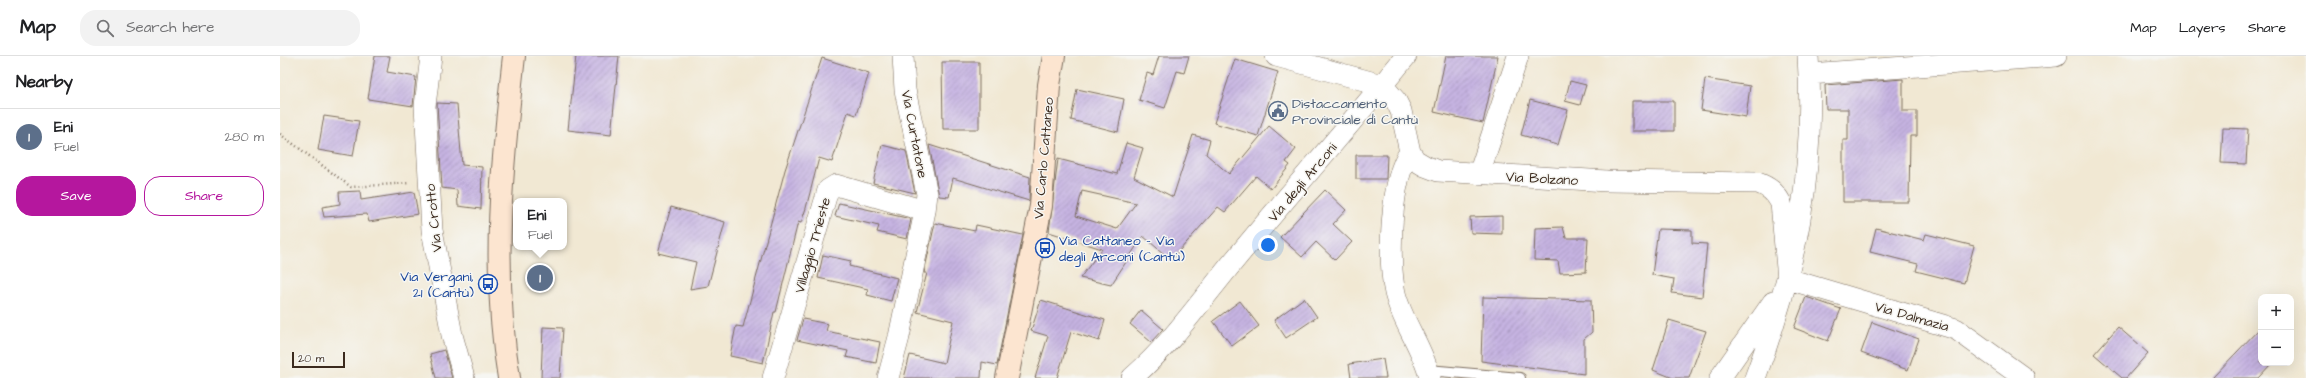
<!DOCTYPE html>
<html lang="en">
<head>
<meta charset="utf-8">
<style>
	body { margin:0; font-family:"Architects Daughter",sans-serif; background:#f2f2f2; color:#202124 }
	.controls { position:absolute; right:12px; bottom:12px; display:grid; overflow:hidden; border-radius:8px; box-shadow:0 4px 16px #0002 }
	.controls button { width:36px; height:36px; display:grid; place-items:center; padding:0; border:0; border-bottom:1px solid #e0e0e0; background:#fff; color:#202124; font:20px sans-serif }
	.scale { position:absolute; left:12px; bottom:10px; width:53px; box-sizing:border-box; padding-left:4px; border:2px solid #3b2a1e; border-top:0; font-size:11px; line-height:14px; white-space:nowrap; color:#3b2a1e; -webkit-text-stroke:3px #f6f6f2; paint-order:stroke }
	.you { position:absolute; left:988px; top:189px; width:14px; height:14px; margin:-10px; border:3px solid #fff; border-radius:50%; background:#1a73e8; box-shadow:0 0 0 6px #1a73e833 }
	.badge { display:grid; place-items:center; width:26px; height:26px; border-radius:50%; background:#b5179e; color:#fff; font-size:13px; font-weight:700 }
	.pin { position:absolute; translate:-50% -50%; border:2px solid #fff; box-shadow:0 1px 4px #0006 }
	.popup { position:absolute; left:233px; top:142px; width:54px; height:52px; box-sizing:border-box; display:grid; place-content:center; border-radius:8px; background:#fff; filter:drop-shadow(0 1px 3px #0005); font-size:13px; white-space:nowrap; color:#757577 }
	.popup b { font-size:15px; color:#202124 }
	.popup::after { content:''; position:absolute; left:50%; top:100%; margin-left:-8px; border:8px solid transparent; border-top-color:#fff }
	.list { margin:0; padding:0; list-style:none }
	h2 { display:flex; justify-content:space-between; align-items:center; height:52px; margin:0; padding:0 16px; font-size:17px }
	h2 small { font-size:13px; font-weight:400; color:#757577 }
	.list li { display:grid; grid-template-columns:26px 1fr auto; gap:12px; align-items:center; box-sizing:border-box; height:56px; padding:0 16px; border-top:1px solid #e0e0e0 }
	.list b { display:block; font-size:15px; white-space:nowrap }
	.list p { margin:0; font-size:13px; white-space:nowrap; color:#757577 }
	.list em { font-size:13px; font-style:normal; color:#757577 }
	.actions { display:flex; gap:8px; padding:12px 16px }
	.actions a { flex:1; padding:9px 0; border:1px solid #b5179e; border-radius:16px; text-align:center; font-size:14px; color:#b5179e }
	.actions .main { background:#b5179e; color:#fff }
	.icon { flex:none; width:22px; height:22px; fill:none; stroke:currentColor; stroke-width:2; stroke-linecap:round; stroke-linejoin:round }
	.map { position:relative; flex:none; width:2026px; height:322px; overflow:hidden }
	header { display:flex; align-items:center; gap:24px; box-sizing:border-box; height:56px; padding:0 20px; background:#fff; border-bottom:1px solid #e0e0e0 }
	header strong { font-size:19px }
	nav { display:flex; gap:22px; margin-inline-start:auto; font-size:14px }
	.search { width:280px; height:36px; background:#f2f2f2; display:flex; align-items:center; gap:10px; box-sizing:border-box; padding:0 14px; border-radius:16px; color:#757577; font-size:15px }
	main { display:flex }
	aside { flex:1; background:#fff }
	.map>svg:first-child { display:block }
	.building { fill:url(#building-hatch); fill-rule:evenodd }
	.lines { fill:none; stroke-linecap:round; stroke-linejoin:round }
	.lane-casing { stroke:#7b6c5d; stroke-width:12 }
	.street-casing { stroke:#7b6c5d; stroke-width:22 }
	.secondary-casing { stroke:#7b6c5d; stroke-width:24 }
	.path { stroke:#7b6c5d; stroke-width:2.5; stroke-dasharray:1 3; stroke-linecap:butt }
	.lane { stroke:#fff; stroke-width:10 }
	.street { stroke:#fff; stroke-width:21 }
	.secondary { stroke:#fce5d0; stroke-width:22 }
	.labels { text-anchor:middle; stroke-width:3; stroke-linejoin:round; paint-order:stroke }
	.service-label { font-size:14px; fill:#4e5e75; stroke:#f6f6f2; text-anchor:start }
	.street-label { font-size:14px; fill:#3b2a1e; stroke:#f6f6f2 }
	.transit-label { font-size:14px; fill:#164399; stroke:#f6f6f2; text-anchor:start }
</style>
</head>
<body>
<header>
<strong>Map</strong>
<div class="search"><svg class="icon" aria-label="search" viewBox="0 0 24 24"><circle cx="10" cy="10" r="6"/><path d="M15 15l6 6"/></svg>Search here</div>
<nav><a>Map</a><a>Layers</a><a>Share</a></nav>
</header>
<main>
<aside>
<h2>Nearby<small></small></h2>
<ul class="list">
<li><span class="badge" style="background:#5c6f8a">1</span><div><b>Eni</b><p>Fuel</p></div><em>280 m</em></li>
</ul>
<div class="actions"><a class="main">Save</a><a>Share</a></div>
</aside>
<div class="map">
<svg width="2026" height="322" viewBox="0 0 2026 322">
	<defs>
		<pattern id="building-hatch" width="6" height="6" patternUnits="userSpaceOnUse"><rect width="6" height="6" fill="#c6b4e2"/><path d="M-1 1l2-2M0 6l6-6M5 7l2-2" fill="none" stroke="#a293b7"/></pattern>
	</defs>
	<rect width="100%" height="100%" fill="#f6f6f2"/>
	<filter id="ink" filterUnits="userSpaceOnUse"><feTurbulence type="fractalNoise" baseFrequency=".025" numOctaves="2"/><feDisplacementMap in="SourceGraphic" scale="8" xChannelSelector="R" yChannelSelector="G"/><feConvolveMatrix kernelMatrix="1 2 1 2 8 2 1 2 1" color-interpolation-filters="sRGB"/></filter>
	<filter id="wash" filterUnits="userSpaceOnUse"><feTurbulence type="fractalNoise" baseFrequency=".012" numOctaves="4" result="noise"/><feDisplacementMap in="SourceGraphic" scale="16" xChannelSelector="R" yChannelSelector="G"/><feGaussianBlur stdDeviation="0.9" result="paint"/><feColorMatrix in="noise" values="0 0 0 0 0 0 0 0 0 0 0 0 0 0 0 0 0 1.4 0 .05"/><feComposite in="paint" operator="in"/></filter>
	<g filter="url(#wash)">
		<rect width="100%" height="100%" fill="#f1e8d3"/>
		<g id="blocks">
			<!-- building -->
			<path class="building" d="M 95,0 L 110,0 L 107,16 L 136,21 L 133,50 L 88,43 Z
				M 296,0 L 339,0 L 331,79 L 288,74 Z
				M 879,0 L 909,0 L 904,17 L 897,15 L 885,52 L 859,44 L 867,17 L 873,19 Z
				M 1166,0 L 1218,0 L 1203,67 L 1154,56 Z
				M 542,2 L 589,17 L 576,59 L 568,56 L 552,106 L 539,102 L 526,152 L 521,167 L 518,166 L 496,256 L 494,256 L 483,307 L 450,300 L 456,270 L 463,271 L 505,114 Z
				M 955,3 L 998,16 L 978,80 L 934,67 Z
				M 662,6 L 699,6 L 699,73 L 663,73 Z
				M 1425,23 L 1470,30 L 1466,61 L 1421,54 Z
				M 1623,23 L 1623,55 L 1637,55 L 1637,80 L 1630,80 L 1629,146 L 1563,146 L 1563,84 L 1568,84 L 1568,53 L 1546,53 L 1545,29 Z
				M 1290,25 L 1306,29 L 1300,49 L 1285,45 Z
				M 797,33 L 844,43 L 838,76 L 791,64 Z
				M 1250,44 L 1288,54 L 1278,89 L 1241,79 Z
				M 1352,45 L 1394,45 L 1394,75 L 1352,75 Z
				M 157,47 L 177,48 L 182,109 L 202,111 L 201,153 L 178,150 L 177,134 L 162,132 Z
				M 44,60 L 79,65 L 73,100 L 38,94 Z
				M 989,70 L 1016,93 L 1006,106 L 1010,109 L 991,133 L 976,120 L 945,156 L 938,151 L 891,204 L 863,180 L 831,229 L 800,222 L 822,193 L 769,176 L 778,103 L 837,118 L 846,87 L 863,92 L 854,121 L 893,141 L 913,79 L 930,84 L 926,98 L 949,118 ZM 802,135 L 856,147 L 837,173 L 796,160 Z
				M 1943,72 L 1968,73 L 1966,108 L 1941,107 Z
				M 602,89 L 626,95 L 635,137 L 593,127 Z
				M 649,89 L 750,121 L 749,145 L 673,122 L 669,141 L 659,140 Z
				M 1076,99 L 1107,99 L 1106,123 L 1076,123 Z
				M 1045,134 L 1066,154 L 1053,168 L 1072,186 L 1055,204 L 1036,186 L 1022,201 L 1000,181 Z
				M 80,135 L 81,144 L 134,136 L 138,158 L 89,166 L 87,158 L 44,161 L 42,151 L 60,148 L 59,136 Z
				M 559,147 L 631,163 L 627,183 L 597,176 L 599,170 L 555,160 Z
				M 391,151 L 445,166 L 428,230 L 410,233 L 416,206 L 378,197 Z
				M 1222,160 L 1222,178 L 1191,177 L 1190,161 Z
				M 655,167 L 695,175 L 696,169 L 743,179 L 717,309 L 702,306 L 701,322 L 624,322 L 630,299 L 664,307 L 673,265 L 637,256 L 647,217 L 644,217 Z
				M 1283,171 L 1286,182 L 1308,182 L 1306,216 L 1280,217 L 1278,205 L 1254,204 L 1255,172 Z
				M 1596,172 L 1644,184 L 1646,178 L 1694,190 L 1684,227 L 1636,215 L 1638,208 L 1590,196 Z
				M 1378,173 L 1412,174 L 1412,187 L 1427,188 L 1422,241 L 1392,237 L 1394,223 L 1372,219 Z
				M 543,199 L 571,205 L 569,210 L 617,222 L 611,245 L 587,239 L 588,233 L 538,222 Z
				M 1203,241 L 1311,244 L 1312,276 L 1304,283 L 1304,318 L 1201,305 Z
				M 1526,241 L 1561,253 L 1548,285 L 1514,272 Z
				M 1024,242 L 1037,261 L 1006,282 L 994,264 Z
				M 761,244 L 825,264 L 819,285 L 791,276 L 777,322 L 755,322 L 768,280 L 751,275 Z
				M 960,245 L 979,270 L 952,290 L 933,265 Z
				M 861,254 L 883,273 L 871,286 L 850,268 Z
				M 523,263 L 548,268 L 546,275 L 600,286 L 596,307 L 566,301 L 568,295 L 517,284 Z
				M 1389,264 L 1426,275 L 1409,322 L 1393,322 L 1373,314 Z
				M 1592,266 L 1639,283 L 1628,314 L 1581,297 Z
				M 263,271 L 283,272 L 280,322 L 261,322 Z
				M 1838,271 L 1868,297 L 1846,322 L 1842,322 L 1814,298 Z
				M 1981,271 L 1981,307 L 1992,307 L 1978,322 L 1932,322 Z
				M 164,294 L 172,322 L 156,322 L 150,298 Z
				M 1103,303 L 1106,322 L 1071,322 L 1069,308 Z"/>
		</g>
	</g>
	<g filter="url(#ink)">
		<use href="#blocks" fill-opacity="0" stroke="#7b6c5d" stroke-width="1"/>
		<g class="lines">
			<defs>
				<path id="lane" d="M 1148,314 L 1240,322"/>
				<path id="street" d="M 151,0 L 145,50 L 152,174 L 172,279 L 184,322
					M 623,0 L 625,34 L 647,138 L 645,155
					M 996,0 L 1102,29 L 1116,45 L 1121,55 L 1130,96 L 1135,104 L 1145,110 L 1158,115 L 1327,125 L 1478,127 C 1489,131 1495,136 1501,147 L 1508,223
					M 1529,18 L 1776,0
					M 1130,96 C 1110,123 1108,205 1115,237 C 1122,266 1143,292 1150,322
					M 1199,118 L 1238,0
					M 1508,223 L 1676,273 L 1744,322
					M 493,322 L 548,134 L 556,129 L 645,155 L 619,281 L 608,322
					M 852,322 C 891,288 920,246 953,206 C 1010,137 1069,70 1126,0
					M 1440,322 L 1493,246
					M 1475,322 C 1516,212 1536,118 1528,0"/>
				<path id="secondary" d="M 229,322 C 211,215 222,107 234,0
					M 727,322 L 761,150 L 769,29 L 774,0"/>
			</defs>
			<!-- lane casing -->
			<use href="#lane" class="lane-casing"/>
			<!-- street casing -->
			<use href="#street" class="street-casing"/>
			<!-- secondary casing -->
			<use href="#secondary" class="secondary-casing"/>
			<!-- path -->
			<path class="path" d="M 0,78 L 71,131 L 130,127"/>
			<!-- lane -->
			<use href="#lane" class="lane"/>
			<!-- street -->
			<use href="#street" class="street"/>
			<!-- secondary -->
			<use href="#secondary" class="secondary"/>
		</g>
	</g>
	<!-- icons -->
	<defs>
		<symbol id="civic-ring" viewBox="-11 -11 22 22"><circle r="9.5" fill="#f6f6f2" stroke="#5c6f8a" stroke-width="1.5"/><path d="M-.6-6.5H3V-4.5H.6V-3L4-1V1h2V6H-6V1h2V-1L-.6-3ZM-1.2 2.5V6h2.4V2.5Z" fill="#5c6f8a"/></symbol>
		<symbol id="bus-ring" viewBox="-11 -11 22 22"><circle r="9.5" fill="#f6f6f2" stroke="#1a4fb4" stroke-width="1.5"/><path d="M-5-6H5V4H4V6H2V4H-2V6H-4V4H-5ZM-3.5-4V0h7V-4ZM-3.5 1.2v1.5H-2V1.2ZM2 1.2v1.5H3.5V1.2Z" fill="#1a4fb4"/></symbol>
	</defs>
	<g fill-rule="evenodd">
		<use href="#civic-ring" x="987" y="44" width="22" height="22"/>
		<use href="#bus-ring" x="754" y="181" width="22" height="22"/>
		<use href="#bus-ring" x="197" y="217" width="22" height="22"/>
	</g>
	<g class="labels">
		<!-- service labels -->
		<g class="service-label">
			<text x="1012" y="52">Distaccamento<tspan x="1012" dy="16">Provinciale di Cantù</tspan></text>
		</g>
		<!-- street labels -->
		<g class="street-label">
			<text transform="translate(635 78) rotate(79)" y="5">Via Curtatone</text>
			<text transform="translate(763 102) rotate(-85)" y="5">Via Carlo Cattaneo</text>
			<text transform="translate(1262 122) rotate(3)" y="5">Via Bolzano</text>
			<text transform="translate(1022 126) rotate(-50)" y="5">Via degli Arconi</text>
			<text transform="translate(153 162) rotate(-96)" y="5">Via Crotto</text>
			<text transform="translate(532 189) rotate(-74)" y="5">Villaggio Trieste</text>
			<text transform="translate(1632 260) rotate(16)" y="5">Via Dalmazia</text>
		</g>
		<!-- transit labels -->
		<g class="transit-label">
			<text x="779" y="189">Via Cattaneo - Via<tspan x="779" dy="16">degli Arconi (Cantù)</tspan></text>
			<text x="194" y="225" text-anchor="end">Via Vergani,<tspan x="194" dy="16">21 (Cantù)</tspan></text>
		</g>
	</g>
</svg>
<div class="controls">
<button>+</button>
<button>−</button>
</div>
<div class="scale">20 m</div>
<div class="you"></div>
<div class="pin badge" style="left:260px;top:222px;background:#5c6f8a">1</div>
<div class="popup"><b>Eni</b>Fuel</div>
</div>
</main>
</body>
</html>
